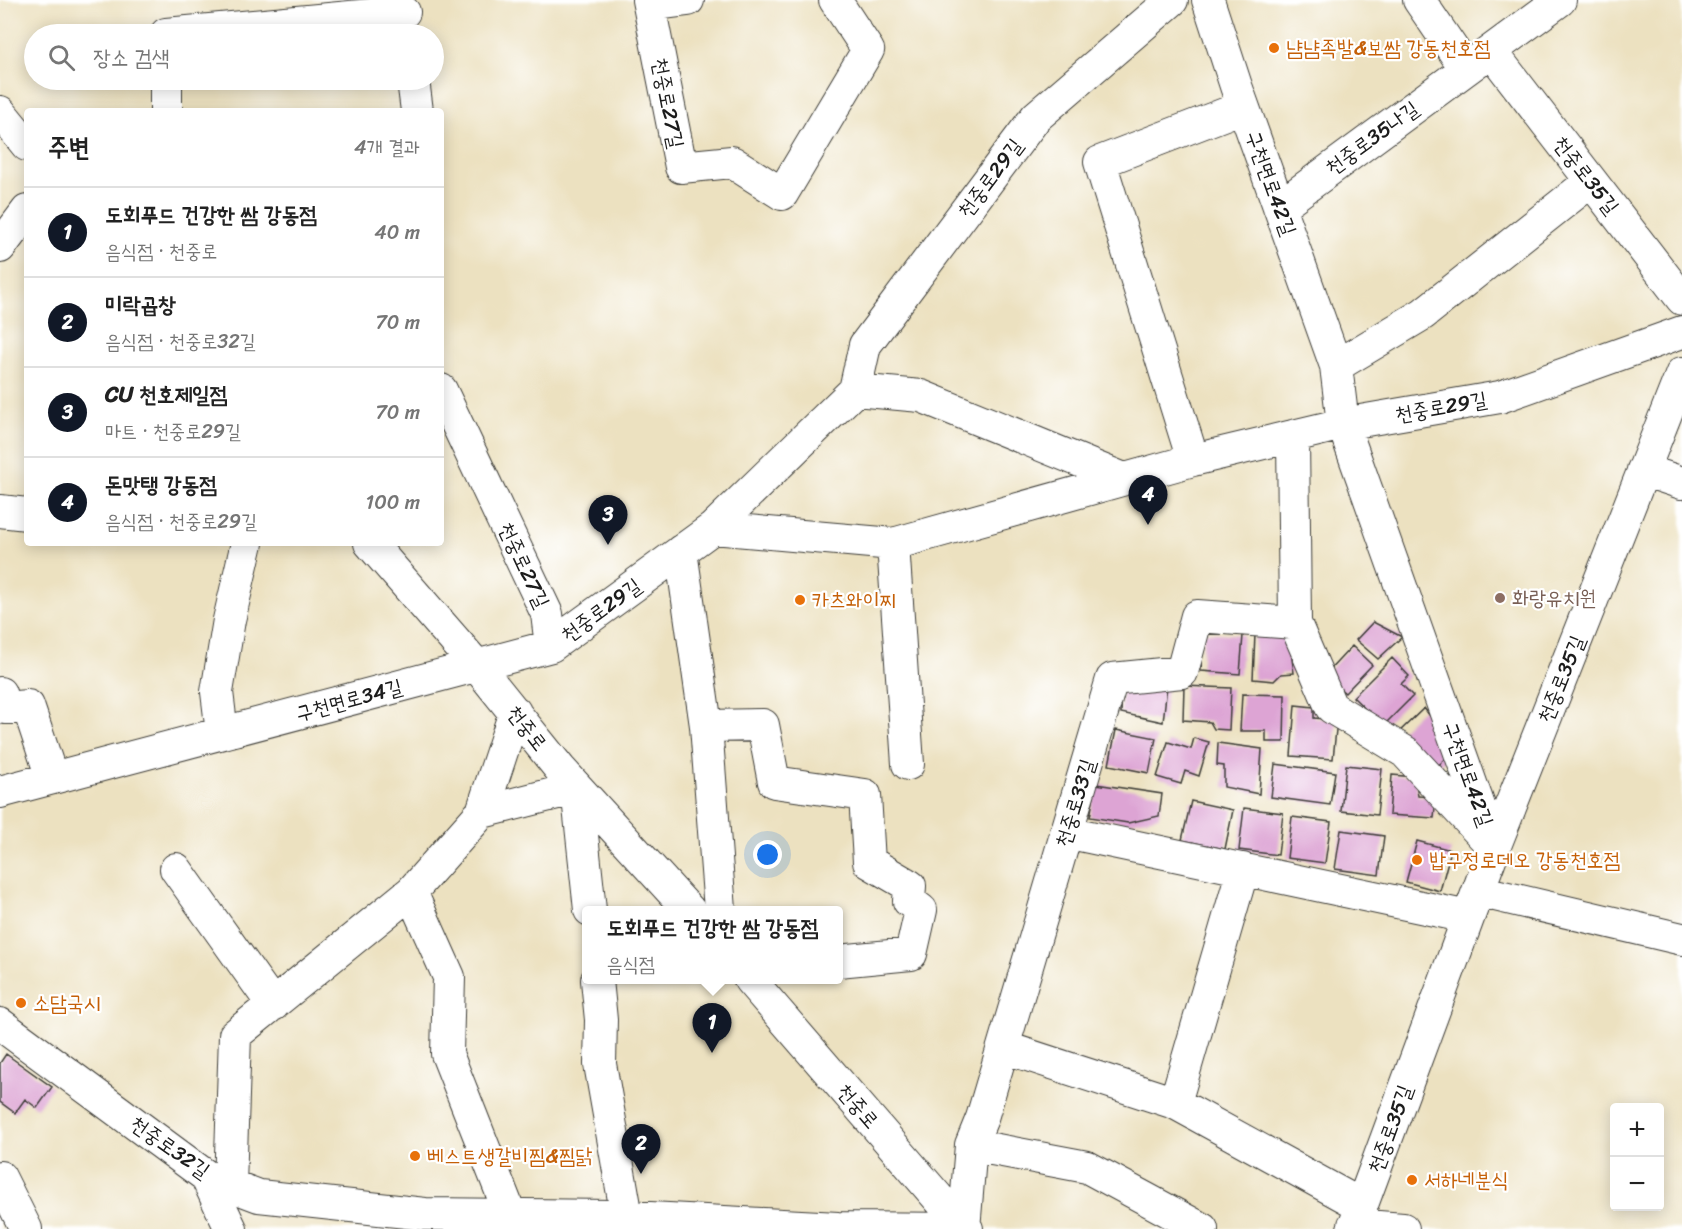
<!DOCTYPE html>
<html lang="ko">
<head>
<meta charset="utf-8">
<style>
	body { margin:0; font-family:Sriracha,"Poor Story",sans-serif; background:#f2f2f2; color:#222 }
	.controls { position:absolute; right:18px; bottom:18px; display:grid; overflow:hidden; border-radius:6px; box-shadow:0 3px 15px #0003 }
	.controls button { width:54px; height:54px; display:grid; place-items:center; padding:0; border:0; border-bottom:2px solid #e0e0e0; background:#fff; color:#222; font:30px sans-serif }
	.you { position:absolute; left:768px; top:855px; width:21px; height:21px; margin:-15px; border:4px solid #fff; border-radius:50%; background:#1a73e8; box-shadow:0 0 0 9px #1a73e833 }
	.badge { display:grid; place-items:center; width:39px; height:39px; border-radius:50%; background:#111827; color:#fff; font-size:20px; font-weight:700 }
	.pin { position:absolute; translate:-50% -50px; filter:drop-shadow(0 2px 3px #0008) }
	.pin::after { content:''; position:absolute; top:32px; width:21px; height:18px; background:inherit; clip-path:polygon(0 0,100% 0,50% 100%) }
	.popup { position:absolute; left:582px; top:906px; width:261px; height:78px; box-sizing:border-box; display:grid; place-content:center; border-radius:6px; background:#fff; filter:drop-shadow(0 2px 4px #0005); font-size:20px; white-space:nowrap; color:#767676 }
	.popup b { font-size:22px; color:#222 }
	.popup::after { content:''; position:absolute; left:50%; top:100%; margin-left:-12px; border:12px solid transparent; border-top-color:#fff }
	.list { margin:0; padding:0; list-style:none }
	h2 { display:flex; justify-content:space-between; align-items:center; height:78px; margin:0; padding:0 24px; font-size:26px }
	h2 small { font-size:20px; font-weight:400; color:#767676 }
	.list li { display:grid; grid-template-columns:39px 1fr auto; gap:18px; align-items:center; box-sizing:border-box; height:90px; padding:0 24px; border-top:2px solid #e0e0e0 }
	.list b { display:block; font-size:22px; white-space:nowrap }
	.list p { margin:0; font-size:20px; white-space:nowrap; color:#767676 }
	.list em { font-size:20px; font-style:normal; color:#767676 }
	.icon { flex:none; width:33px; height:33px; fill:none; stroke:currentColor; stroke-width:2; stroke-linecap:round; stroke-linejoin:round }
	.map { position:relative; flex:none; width:1682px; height:1229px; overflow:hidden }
	.search { position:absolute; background:#fff; box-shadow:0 3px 15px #0003; left:24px; top:24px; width:420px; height:66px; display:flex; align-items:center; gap:15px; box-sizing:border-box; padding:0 21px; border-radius:33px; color:#767676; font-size:22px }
	.panel { position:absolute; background:#fff; box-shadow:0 3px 15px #0003; left:24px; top:108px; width:420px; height:438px; border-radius:6px }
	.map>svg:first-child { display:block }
	.building { fill:#dda4d4 }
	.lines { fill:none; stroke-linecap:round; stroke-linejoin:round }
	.minor-casing { stroke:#3b3a35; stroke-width:34 }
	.minor { stroke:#fff; stroke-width:32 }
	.food-dot { fill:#e8710a; stroke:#fff; stroke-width:2 }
	.education-dot { fill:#8d6e63; stroke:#fff; stroke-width:2 }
	.labels { text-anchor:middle; stroke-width:4.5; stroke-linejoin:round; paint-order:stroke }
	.food-label { font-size:21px; fill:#c56008; stroke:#fff; text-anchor:start }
	.street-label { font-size:21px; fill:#1c1c1c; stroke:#fff }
	.education-label { font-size:21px; fill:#785e54; stroke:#fff; text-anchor:start }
</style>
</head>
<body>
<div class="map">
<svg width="1682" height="1229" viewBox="0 0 1682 1229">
	<rect width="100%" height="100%" fill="#fff"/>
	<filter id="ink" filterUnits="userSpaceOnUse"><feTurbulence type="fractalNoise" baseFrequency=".0167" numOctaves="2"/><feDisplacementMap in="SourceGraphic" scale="12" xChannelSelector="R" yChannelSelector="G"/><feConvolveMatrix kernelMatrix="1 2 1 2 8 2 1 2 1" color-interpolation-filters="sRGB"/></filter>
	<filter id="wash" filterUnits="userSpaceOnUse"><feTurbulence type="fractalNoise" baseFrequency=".008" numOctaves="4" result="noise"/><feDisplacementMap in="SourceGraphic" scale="24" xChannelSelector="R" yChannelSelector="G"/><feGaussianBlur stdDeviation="1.35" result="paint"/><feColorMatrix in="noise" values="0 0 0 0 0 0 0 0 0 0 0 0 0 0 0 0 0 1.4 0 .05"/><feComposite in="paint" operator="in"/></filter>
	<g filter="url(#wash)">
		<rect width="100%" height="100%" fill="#ece1c0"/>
		<g id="blocks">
			<!-- building -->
			<path class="building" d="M 1373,622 L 1402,637 L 1378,659 L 1356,640 Z
				M 1204,632 L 1243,635 L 1240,674 L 1201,671 Z
				M 1255,634 L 1289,638 L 1294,673 L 1281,674 L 1274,681 L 1253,679 Z
				M 1352,646 L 1372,665 L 1345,693 L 1325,675 Z
				M 1392,658 L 1409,676 L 1401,684 L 1413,696 L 1383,726 L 1353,697 Z
				M 1122,686 L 1167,686 L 1163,722 L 1121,713 Z
				M 1184,686 L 1231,688 L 1229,730 L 1214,729 L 1210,722 L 1183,720 Z
				M 1242,694 L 1285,695 L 1284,742 L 1266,742 L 1266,731 L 1240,731 Z
				M 1295,705 L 1314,707 L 1314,718 L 1337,720 L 1333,759 L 1291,756 Z
				M 1424,708 L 1444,735 L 1450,755 L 1433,770 L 1398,733 Z
				M 1116,730 L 1156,738 L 1149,773 L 1109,765 Z
				M 1194,738 L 1209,742 L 1199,776 L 1185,771 L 1181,784 L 1157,777 L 1168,742 L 1191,749 Z
				M 1218,743 L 1262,749 L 1259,794 L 1224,787 L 1224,766 L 1217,765 Z
				M 1275,764 L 1335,772 L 1330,805 L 1271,797 Z
				M 1346,765 L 1382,769 L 1377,815 L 1341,811 Z
				M 1392,775 L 1415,777 L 1418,796 L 1436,797 L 1434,818 L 1389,815 Z
				M 1096,784 L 1162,794 L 1159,816 L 1128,823 L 1090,817 Z
				M 1191,801 L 1233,810 L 1225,849 L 1182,840 Z
				M 1244,808 L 1283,813 L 1278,855 L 1239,850 Z
				M 1292,817 L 1331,822 L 1325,863 L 1287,858 Z
				M 1341,830 L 1384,836 L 1379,875 L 1335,869 Z
				M 1417,841 L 1451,850 L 1440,891 L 1406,882 Z
				M 6,1054 L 52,1087 L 37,1108 L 25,1099 L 15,1113 L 0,1102 L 0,1063 Z"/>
		</g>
	</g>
	<g filter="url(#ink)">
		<use href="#blocks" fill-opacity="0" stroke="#3b3a35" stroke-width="1.5"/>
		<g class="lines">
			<defs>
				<path id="minor" d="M 648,0 L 681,167 L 732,162 L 782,194 L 868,50 L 835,0
					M 1208,0 L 1236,86 L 1336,366 L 1343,424 L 1494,848
					M 1419,0 L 1466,69
					M 649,5 L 688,0
					M 166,34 L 404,12
					M 1491,51 L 1682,299
					M 166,80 L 166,111
					M 413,80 L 417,111
					M 0,112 L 27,145
					M 1279,207 L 1560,0
					M 0,247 L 27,211
					M 1336,366 L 1423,314 L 1591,181
					M 441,390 L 547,614 L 551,646
					M 855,390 L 865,345 L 1036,117 L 1172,0
					M 1293,436 L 1295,623 L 1331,707 L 1405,752 L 1484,837
					M 1193,460 L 1100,162 L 1243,107
					M 1643,470 L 1682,483
					M 0,511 L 27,514
					M 713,528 L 855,390 L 921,396 L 1124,479
					M 370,543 L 477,666 L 560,769 L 689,910
					M 893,544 L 908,764
					M 681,551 L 706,726 L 720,910
					M 0,693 L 4,708 L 28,706 L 52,778
					M 706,726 L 763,725 L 774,782 L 865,795 L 869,862 L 910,886 L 909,901 L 921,910 L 911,954 L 838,961
					M 222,733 L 217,692 L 229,620 L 247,543
					M 0,792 L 551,646 L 713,528 L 893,544 L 1193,460 L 1343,424 L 1500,397 L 1682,332
					M 482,812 L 577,788 L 590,910
					M 1066,832 L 1468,917
					M 176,869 L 273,1005
					M 1478,891 L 1682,939
					M 411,892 L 449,977 L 447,1054 L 516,1229
					M 597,980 L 601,1020 L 600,1064 L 627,1217
					M 750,980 L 965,1229
					M 0,1024 L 206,1176 L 259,1196 L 425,1214 L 613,1216 L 838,1228 L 967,1229
					M 1003,1047 L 1175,1103 L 1361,1205
					M 1175,1103 L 1243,869
					M 971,1145 L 1087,1167 L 1202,1229
					M 206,1176 L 231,1229
					M 0,1177 L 26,1229
					M 230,1185 L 235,1035 L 411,892 L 482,812 L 515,712
					M 1354,1225 L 1403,1229
					M 964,1229 L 971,1145 L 982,1118 L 1112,679 L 1182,672 L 1197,616 L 1295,623
					M 1353,1229 L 1494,848 L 1682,373"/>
			</defs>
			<!-- minor casing -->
			<use href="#minor" class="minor-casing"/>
			<!-- minor -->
			<use href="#minor" class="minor"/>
		</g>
	</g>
	<!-- markers -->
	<g class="food-dot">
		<circle cx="1274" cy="48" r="6"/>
		<circle cx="800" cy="600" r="6"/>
		<circle cx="1417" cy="860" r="6"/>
		<circle cx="21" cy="1003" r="6"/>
		<circle cx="415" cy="1156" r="6"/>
		<circle cx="1412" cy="1180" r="6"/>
	</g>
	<circle class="education-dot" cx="1500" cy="598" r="6"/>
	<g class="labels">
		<!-- food labels -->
		<g class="food-label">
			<text x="1286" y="55">냠냠족발&amp;보쌈 강동천호점</text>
			<text x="812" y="607">카츠와이찌</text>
			<text x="1429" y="867">밥구정로데오 강동천호점</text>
			<text x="33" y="1010">소담국시</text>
			<text x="427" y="1163">베스트생갈비찜&amp;찜닭</text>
			<text x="1424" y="1187">서하네분식</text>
		</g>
		<!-- street labels -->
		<g class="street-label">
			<text transform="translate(668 103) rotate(79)" y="7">천중로27길</text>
			<text transform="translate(1372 138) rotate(-36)" y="7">천중로35나길</text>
			<text transform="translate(1586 175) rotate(52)" y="7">천중로35길</text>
			<text transform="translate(990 178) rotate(-53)" y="7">천중로29길</text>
			<text transform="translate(1271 183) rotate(70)" y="7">구천면로42길</text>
			<text transform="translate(1441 407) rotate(-10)" y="7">천중로29길</text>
			<text transform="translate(524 565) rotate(65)" y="7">천중로27길</text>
			<text transform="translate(601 610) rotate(-36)" y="7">천중로29길</text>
			<text transform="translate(1561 679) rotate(-68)" y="7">천중로35길</text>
			<text transform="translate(349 700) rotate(-15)" y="7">구천면로34길</text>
			<text transform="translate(527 728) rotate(52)" y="7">천중로</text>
			<text transform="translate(1468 774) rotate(70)" y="7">구천면로42길</text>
			<text transform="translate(1075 803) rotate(-73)" y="7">천중로33길</text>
			<text transform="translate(858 1106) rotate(49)" y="7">천중로</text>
			<text transform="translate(1390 1129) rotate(-70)" y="7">천중로35길</text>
			<text transform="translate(170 1147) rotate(35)" y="7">천중로32길</text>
		</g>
		<!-- education labels -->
		<g class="education-label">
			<text x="1512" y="605">화랑유치원</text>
		</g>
	</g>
</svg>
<div class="controls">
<button>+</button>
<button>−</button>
</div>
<div class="you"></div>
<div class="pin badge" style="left:712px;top:1053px">1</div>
<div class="popup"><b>도회푸드 건강한 쌈 강동점</b>음식점</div>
<div class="pin badge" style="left:641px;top:1174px">2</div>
<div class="pin badge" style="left:608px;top:545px">3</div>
<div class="pin badge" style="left:1148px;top:525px">4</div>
<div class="search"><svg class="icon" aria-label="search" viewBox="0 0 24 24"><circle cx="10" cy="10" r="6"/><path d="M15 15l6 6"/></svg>장소 검색</div>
<section class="panel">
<h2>주변<small>4개 결과</small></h2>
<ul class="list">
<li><span class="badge">1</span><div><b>도회푸드 건강한 쌈 강동점</b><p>음식점 · 천중로</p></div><em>40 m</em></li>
<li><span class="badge">2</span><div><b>미락곱창</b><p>음식점 · 천중로32길</p></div><em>70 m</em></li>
<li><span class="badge">3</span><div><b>CU 천호제일점</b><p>마트 · 천중로29길</p></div><em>70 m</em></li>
<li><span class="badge">4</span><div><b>돈맛탱 강동점</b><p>음식점 · 천중로29길</p></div><em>100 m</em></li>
</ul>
</section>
</div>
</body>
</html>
